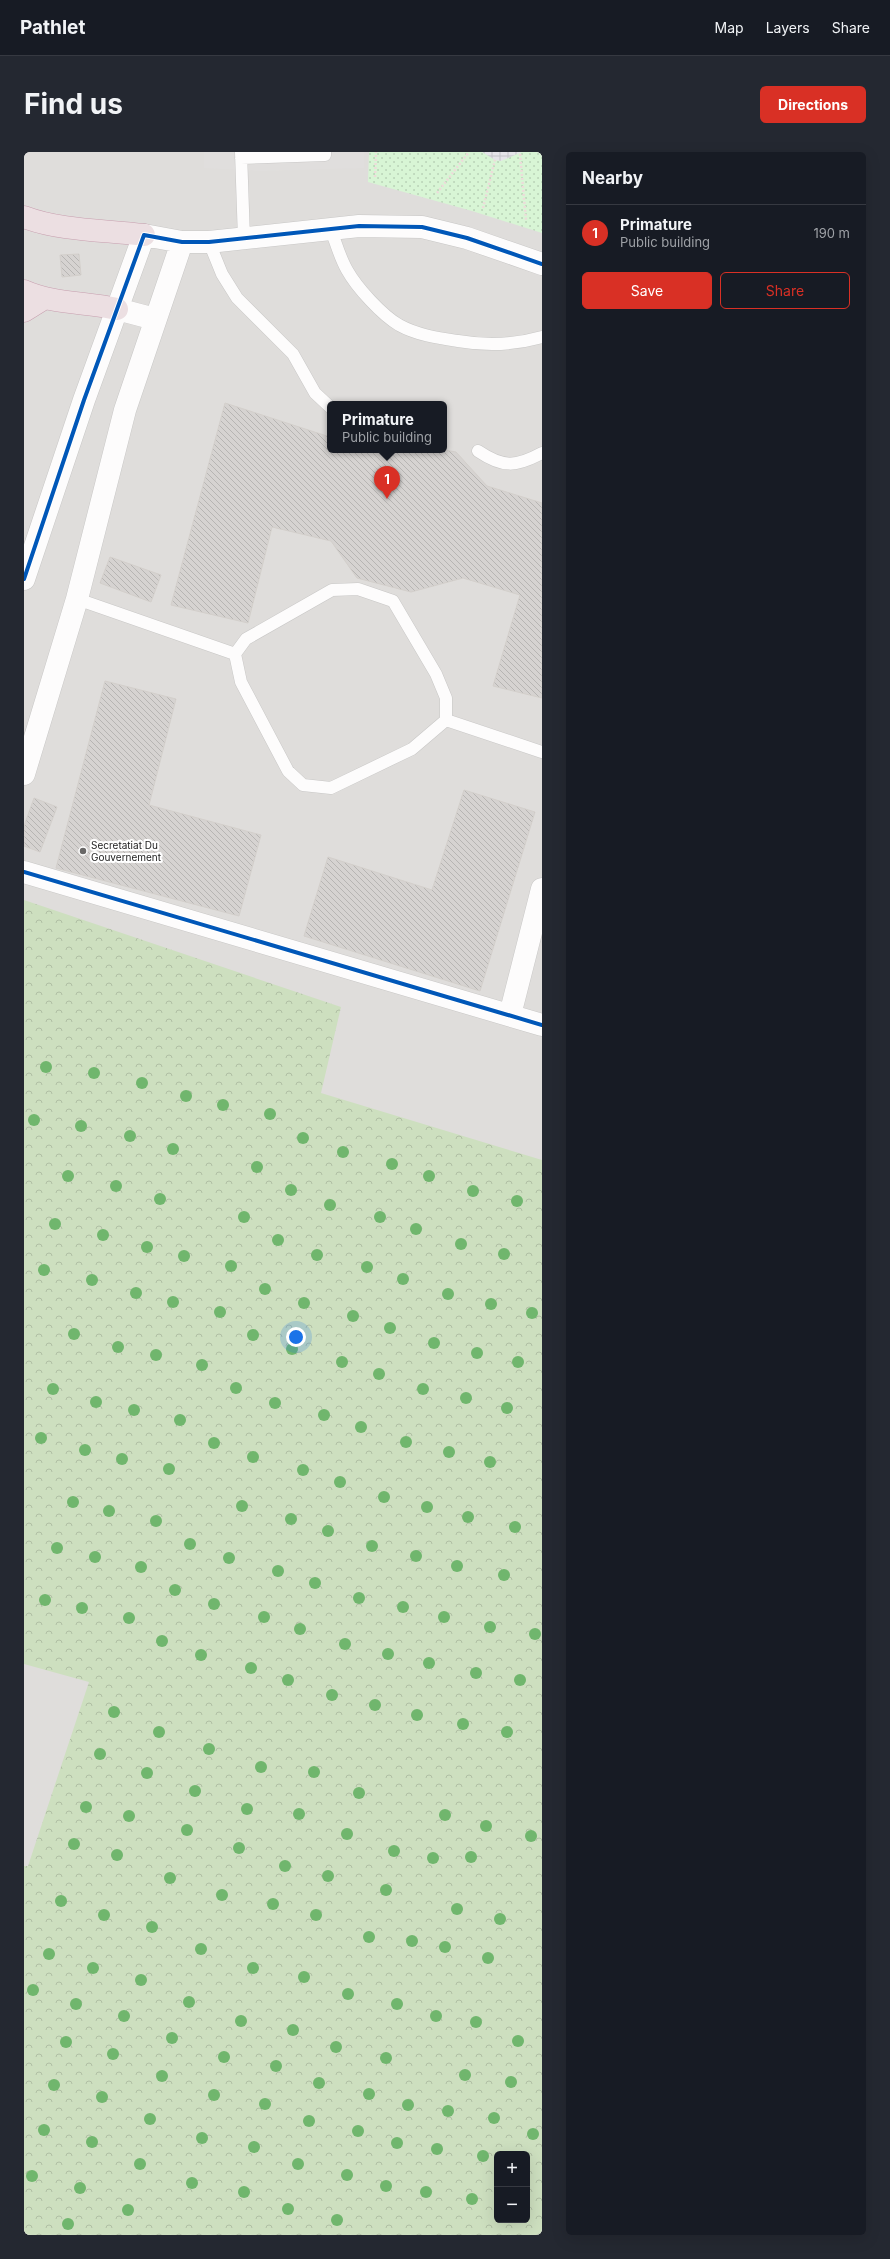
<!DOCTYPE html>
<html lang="en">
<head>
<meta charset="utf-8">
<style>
	body { margin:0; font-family:Inter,sans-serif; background:#242831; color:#f1f3f6 }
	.controls { position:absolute; right:12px; bottom:12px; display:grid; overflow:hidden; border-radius:6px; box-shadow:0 4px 16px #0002 }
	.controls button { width:36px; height:36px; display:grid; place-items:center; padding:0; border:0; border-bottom:1px solid #363941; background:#171b24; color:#f1f3f6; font:20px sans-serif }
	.you { position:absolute; left:272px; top:1185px; width:14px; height:14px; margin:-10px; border:3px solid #fff; border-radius:50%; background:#1a73e8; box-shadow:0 0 0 6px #1a73e833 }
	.badge { display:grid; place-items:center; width:26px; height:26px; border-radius:50%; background:#d93025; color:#fff; font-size:13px; font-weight:700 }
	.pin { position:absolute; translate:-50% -33px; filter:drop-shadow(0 1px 2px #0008) }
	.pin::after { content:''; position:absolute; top:21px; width:14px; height:12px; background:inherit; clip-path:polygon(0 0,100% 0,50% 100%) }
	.popup { position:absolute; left:303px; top:249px; width:120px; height:52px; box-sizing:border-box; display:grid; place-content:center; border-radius:6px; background:#171b24; filter:drop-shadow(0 1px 3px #0005); font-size:13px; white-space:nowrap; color:#9ea1a6 }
	.popup b { font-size:15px; color:#f1f3f6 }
	.popup::after { content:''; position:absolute; left:50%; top:100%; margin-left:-8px; border:8px solid transparent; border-top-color:#171b24 }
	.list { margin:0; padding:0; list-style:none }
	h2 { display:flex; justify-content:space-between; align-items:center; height:52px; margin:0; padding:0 16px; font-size:17px }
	h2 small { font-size:13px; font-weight:400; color:#9ea1a6 }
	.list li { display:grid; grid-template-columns:26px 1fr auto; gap:12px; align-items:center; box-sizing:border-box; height:56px; padding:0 16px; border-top:1px solid #363941 }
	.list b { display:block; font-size:15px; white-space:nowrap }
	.list p { margin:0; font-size:13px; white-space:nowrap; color:#9ea1a6 }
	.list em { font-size:13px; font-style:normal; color:#9ea1a6 }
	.actions { display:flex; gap:8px; padding:12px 16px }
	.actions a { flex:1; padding:9px 0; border:1px solid #d93025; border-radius:6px; text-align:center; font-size:14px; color:#d93025 }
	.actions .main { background:#d93025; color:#fff }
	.map { position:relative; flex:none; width:518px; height:2083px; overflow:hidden; border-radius:6px }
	header { display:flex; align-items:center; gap:24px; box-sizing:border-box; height:56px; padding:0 20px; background:#171b24; border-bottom:1px solid #363941 }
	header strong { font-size:19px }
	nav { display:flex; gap:22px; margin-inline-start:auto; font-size:14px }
	.intro { display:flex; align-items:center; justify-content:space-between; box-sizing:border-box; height:96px; padding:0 24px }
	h1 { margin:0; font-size:28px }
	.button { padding:10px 18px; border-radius:6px; background:#d93025; color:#fff; font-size:14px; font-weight:700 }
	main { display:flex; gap:24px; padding:0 24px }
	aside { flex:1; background:#171b24; border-radius:6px; box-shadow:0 4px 16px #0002 }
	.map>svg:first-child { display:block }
	.residential { fill:#dfdddb; fill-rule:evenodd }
	.forest { fill:url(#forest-crowns); fill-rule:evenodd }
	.park { fill:url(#park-dots) }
	.parking { fill:#e0dedd }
	.plaza { fill:url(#plaza-grid) }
	.building { fill:url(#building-back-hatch); stroke:#d3cfcb }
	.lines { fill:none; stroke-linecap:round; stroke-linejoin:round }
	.lane-casing { stroke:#c8c7c6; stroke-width:13 }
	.street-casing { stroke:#c8c7c6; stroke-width:23 }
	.highway-casing { stroke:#c79faf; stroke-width:23 }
	.path { stroke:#eddbda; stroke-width:2.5; stroke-dasharray:2 2; stroke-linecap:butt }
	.lane { stroke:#fdfcfc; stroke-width:12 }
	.street { stroke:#fdfcfc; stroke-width:22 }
	.highway { stroke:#ecdfe2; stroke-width:22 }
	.cycleway-casing { stroke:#fff; stroke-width:6 }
	.cycleway { stroke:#0057b8; stroke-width:4 }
	.tree { fill:#70b66d }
	.poi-dot { fill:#696867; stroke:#fff; stroke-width:1.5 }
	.labels { text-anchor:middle; stroke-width:4; stroke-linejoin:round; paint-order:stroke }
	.poi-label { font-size:10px; fill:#212121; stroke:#fff; text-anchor:start }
</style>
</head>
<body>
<header>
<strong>Pathlet</strong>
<nav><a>Map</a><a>Layers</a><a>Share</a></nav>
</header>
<div class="intro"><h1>Find us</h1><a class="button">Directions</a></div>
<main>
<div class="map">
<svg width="518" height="2083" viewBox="0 0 518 2083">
	<defs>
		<pattern id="forest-crowns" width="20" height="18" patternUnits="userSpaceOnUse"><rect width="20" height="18" fill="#cddfbf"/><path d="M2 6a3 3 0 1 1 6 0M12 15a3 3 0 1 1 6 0" fill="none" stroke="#b0bfa4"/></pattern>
		<pattern id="park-dots" width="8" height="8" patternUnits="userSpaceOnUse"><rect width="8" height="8" fill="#d8f5d5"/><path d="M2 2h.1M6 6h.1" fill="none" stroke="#b9d2b7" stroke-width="1.8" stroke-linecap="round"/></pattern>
		<pattern id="plaza-grid" width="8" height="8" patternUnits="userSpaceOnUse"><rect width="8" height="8" fill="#e5e4e9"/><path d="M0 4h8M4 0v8" fill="none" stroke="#c4c3c8"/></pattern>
		<pattern id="building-back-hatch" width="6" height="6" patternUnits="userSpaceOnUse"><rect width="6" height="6" fill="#d6d3d1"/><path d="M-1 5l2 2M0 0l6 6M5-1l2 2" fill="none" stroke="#b7b5b3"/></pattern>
	</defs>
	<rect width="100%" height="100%" fill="#f0edea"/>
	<!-- residential -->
	<path class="residential" d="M 0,0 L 518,0 L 518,2083 L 0,2083 ZM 306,252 L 420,252 L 420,298 L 306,298 ZM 473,2002 L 503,2002 L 503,2068 L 473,2068 Z"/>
	<!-- forest -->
	<path class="forest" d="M 0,748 L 317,855 L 297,941 L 518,1008 L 518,2083 L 0,2083 L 0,1714 L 4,1714 L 65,1530 L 0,1512 ZM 473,2002 L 503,2002 L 503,2068 L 473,2068 Z"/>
	<!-- park -->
	<path class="park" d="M 345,0 L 518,0 L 518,81 L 448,59 L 344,30 Z"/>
	<!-- parking -->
	<path class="parking" d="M 180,0 L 340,0 L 340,16 L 237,19 L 180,16 Z"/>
	<!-- plaza -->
	<path class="plaza" d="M 458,0 L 498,0 L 477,9 L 471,8 Z"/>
	<!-- building -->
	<path class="building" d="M 55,102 L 57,123 L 38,125 L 36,103 Z
		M 201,251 L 306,285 L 306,298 L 420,298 L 432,300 L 463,334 L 518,351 L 518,546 L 469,534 L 496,443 L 439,426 L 387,440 L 333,426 L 307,389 L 248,375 L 224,471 L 147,453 Z
		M 86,405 L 137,423 L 127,450 L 76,431 Z
		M 81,529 L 152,547 L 125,653 L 237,683 L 215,764 L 32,716 Z
		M 440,638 L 511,660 L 456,839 L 280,784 L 304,705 L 408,738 Z
		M 10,646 L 33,655 L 16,700 L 0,694 L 0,674 Z"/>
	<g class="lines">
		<defs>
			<path id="lane" d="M 217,0 L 220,87
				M 217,6 L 301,3 L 301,0
				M 307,78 C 312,91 316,106 323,118 C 333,136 358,163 375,173 C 393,183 414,186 434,189 C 463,194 490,193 518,185
				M 185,90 L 198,122 L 213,146 L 269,202 L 291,241 L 306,255
				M 454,299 C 479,316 492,315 518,301
				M 53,447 L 211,502 L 222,487 L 308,438 L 334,437 L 369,449 L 412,522 L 422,546 L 422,568 L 518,600
				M 211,502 L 217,530 L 264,619 L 279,633 L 307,636 L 388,597 L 422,568"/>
			<path id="street" d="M 93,157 L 131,167
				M 0,427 L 60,248 L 120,83 L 158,90 L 185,90 L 335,74 L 398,75 L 443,86 L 518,112
				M 0,622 L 53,447 L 101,258 L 158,90
				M 0,720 L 518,873
				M 486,863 L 518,737"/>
			<path id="highway" d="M 0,65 C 37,79 81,78 120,83
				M 0,139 C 29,152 63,150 93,157
				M 0,159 L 21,146"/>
		</defs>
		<!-- lane casing -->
		<use href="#lane" class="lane-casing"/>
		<!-- street casing -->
		<use href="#street" class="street-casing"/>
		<!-- highway casing -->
		<use href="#highway" class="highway-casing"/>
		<!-- path -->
		<path class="path" d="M 496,2 L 502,68
			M 351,25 L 352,0
			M 413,41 L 445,0
			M 459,56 L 471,8"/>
		<!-- lane -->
		<use href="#lane" class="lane"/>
		<!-- street -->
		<use href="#street" class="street"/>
		<!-- highway -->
		<use href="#highway" class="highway"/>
		<defs>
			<path id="cycleway" d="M 0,427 L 60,248 L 120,83 L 158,90 L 185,90 L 335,74 L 398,75 L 443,86 L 518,112
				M 0,720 L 518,873"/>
		</defs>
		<!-- cycleway casing -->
		<use href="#cycleway" class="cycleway-casing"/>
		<!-- cycleway -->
		<use href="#cycleway" class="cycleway"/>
	</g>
	<!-- trees -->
	<g class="tree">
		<circle cx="22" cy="915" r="6"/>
		<circle cx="70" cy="921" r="6"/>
		<circle cx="118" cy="931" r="6"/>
		<circle cx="162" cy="944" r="6"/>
		<circle cx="199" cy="953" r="6"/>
		<circle cx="246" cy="962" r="6"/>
		<circle cx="10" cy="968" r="6"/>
		<circle cx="57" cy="974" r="6"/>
		<circle cx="106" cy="984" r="6"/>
		<circle cx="279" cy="986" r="6"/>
		<circle cx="149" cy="997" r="6"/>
		<circle cx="319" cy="1000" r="6"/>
		<circle cx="368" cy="1012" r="6"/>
		<circle cx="233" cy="1015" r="6"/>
		<circle cx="44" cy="1024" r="6"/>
		<circle cx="405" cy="1024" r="6"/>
		<circle cx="92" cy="1034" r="6"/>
		<circle cx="267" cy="1038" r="6"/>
		<circle cx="449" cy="1039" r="6"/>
		<circle cx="136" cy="1047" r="6"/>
		<circle cx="493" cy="1049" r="6"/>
		<circle cx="306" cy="1053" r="6"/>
		<circle cx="220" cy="1065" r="6"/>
		<circle cx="356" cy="1065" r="6"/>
		<circle cx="31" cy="1072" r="6"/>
		<circle cx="392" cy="1077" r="6"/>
		<circle cx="79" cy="1083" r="6"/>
		<circle cx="254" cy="1088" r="6"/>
		<circle cx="437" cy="1092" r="6"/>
		<circle cx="123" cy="1095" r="6"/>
		<circle cx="480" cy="1102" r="6"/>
		<circle cx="293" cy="1103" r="6"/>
		<circle cx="160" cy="1104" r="6"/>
		<circle cx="207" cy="1114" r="6"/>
		<circle cx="343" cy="1115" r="6"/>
		<circle cx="20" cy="1118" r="6"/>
		<circle cx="379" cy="1127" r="6"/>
		<circle cx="68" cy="1128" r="6"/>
		<circle cx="241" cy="1137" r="6"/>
		<circle cx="112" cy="1141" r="6"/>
		<circle cx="424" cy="1142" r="6"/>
		<circle cx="149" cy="1150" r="6"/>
		<circle cx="280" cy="1151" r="6"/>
		<circle cx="467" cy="1152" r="6"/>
		<circle cx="196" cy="1160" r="6"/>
		<circle cx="508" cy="1161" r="6"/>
		<circle cx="329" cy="1164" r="6"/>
		<circle cx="366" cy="1176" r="6"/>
		<circle cx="50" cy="1182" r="6"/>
		<circle cx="229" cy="1183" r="6"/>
		<circle cx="410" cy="1191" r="6"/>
		<circle cx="94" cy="1195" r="6"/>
		<circle cx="268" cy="1197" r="6"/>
		<circle cx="453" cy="1201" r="6"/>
		<circle cx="132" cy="1203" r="6"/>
		<circle cx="318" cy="1210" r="6"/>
		<circle cx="494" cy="1210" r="6"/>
		<circle cx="178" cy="1213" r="6"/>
		<circle cx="355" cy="1222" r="6"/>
		<circle cx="212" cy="1236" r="6"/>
		<circle cx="29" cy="1237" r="6"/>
		<circle cx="399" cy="1237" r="6"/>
		<circle cx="442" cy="1246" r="6"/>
		<circle cx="72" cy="1250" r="6"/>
		<circle cx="251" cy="1251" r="6"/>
		<circle cx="483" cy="1256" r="6"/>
		<circle cx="110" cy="1258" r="6"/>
		<circle cx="300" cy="1263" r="6"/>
		<circle cx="156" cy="1268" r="6"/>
		<circle cx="337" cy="1275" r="6"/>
		<circle cx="17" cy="1286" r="6"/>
		<circle cx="382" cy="1290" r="6"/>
		<circle cx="190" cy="1291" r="6"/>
		<circle cx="61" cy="1298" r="6"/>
		<circle cx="425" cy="1300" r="6"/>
		<circle cx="229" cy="1305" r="6"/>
		<circle cx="98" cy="1307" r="6"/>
		<circle cx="466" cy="1310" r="6"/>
		<circle cx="145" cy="1317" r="6"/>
		<circle cx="279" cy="1318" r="6"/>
		<circle cx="316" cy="1330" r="6"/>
		<circle cx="360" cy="1345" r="6"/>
		<circle cx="49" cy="1350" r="6"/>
		<circle cx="218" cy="1354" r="6"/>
		<circle cx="403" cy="1355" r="6"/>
		<circle cx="85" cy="1359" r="6"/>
		<circle cx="444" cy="1365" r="6"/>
		<circle cx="267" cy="1367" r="6"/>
		<circle cx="132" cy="1369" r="6"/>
		<circle cx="491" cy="1375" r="6"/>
		<circle cx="304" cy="1379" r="6"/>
		<circle cx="166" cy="1392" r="6"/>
		<circle cx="348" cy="1394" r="6"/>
		<circle cx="33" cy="1396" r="6"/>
		<circle cx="392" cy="1404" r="6"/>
		<circle cx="71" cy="1405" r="6"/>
		<circle cx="205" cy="1406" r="6"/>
		<circle cx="433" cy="1414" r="6"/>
		<circle cx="117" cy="1415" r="6"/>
		<circle cx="254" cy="1419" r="6"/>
		<circle cx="480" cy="1423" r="6"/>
		<circle cx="291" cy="1431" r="6"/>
		<circle cx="151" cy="1438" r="6"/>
		<circle cx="335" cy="1446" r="6"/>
		<circle cx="21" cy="1448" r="6"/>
		<circle cx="190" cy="1452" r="6"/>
		<circle cx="379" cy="1455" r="6"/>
		<circle cx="58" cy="1456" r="6"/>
		<circle cx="240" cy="1465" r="6"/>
		<circle cx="420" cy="1465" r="6"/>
		<circle cx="105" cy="1466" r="6"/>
		<circle cx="466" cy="1475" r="6"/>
		<circle cx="276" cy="1477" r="6"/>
		<circle cx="511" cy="1482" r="6"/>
		<circle cx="138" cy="1489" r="6"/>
		<circle cx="321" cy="1492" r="6"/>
		<circle cx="364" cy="1502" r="6"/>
		<circle cx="177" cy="1503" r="6"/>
		<circle cx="405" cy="1511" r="6"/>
		<circle cx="227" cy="1516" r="6"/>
		<circle cx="452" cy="1521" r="6"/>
		<circle cx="264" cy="1528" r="6"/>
		<circle cx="496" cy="1528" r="6"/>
		<circle cx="308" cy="1543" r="6"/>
		<circle cx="351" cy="1553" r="6"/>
		<circle cx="90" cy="1560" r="6"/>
		<circle cx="393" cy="1563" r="6"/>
		<circle cx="439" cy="1572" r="6"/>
		<circle cx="135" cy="1580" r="6"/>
		<circle cx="483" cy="1580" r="6"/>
		<circle cx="185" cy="1597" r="6"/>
		<circle cx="76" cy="1602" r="6"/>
		<circle cx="237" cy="1615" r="6"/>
		<circle cx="290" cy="1620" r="6"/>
		<circle cx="123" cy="1621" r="6"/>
		<circle cx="171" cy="1639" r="6"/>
		<circle cx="335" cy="1641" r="6"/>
		<circle cx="62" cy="1655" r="6"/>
		<circle cx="223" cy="1657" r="6"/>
		<circle cx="275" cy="1662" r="6"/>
		<circle cx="421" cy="1663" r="6"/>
		<circle cx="105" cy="1664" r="6"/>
		<circle cx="462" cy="1674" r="6"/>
		<circle cx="163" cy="1678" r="6"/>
		<circle cx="323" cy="1682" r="6"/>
		<circle cx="507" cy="1684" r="6"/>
		<circle cx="50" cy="1692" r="6"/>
		<circle cx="215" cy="1696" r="6"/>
		<circle cx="370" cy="1699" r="6"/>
		<circle cx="93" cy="1703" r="6"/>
		<circle cx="447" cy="1705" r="6"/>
		<circle cx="409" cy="1706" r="6"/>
		<circle cx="261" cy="1714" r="6"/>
		<circle cx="304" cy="1724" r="6"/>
		<circle cx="146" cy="1726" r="6"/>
		<circle cx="362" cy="1738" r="6"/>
		<circle cx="198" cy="1743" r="6"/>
		<circle cx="37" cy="1749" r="6"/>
		<circle cx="249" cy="1752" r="6"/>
		<circle cx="433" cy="1757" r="6"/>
		<circle cx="80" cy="1763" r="6"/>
		<circle cx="292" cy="1763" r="6"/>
		<circle cx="476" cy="1767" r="6"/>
		<circle cx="128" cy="1775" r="6"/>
		<circle cx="345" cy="1785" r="6"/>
		<circle cx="388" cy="1789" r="6"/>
		<circle cx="421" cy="1795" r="6"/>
		<circle cx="177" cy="1797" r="6"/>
		<circle cx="25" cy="1802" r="6"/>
		<circle cx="464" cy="1806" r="6"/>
		<circle cx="69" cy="1816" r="6"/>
		<circle cx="229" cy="1816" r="6"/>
		<circle cx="280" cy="1825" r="6"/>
		<circle cx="117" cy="1828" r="6"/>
		<circle cx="9" cy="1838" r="6"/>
		<circle cx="324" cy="1842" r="6"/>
		<circle cx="165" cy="1850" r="6"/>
		<circle cx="52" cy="1852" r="6"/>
		<circle cx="373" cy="1852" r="6"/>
		<circle cx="100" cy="1864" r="6"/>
		<circle cx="412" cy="1864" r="6"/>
		<circle cx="217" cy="1869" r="6"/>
		<circle cx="452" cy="1870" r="6"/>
		<circle cx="269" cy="1878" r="6"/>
		<circle cx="148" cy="1886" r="6"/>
		<circle cx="494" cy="1889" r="6"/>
		<circle cx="42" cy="1890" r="6"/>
		<circle cx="312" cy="1895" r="6"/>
		<circle cx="89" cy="1902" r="6"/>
		<circle cx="200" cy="1905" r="6"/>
		<circle cx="362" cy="1906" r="6"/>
		<circle cx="252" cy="1914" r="6"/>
		<circle cx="441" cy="1923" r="6"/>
		<circle cx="138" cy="1924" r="6"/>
		<circle cx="487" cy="1930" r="6"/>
		<circle cx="295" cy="1931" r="6"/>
		<circle cx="30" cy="1933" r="6"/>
		<circle cx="345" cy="1942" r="6"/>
		<circle cx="190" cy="1943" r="6"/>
		<circle cx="78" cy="1945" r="6"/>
		<circle cx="241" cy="1952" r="6"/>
		<circle cx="384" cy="1953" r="6"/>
		<circle cx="424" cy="1959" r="6"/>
		<circle cx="470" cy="1966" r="6"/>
		<circle cx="126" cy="1967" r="6"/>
		<circle cx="285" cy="1969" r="6"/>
		<circle cx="20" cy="1978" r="6"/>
		<circle cx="334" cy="1979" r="6"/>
		<circle cx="509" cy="1982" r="6"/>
		<circle cx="178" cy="1986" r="6"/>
		<circle cx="68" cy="1990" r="6"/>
		<circle cx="373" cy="1991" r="6"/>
		<circle cx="230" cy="1995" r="6"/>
		<circle cx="413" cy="1997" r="6"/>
		<circle cx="459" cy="2004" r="6"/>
		<circle cx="116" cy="2012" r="6"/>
		<circle cx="274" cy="2012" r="6"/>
		<circle cx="323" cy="2023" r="6"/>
		<circle cx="8" cy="2024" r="6"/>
		<circle cx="168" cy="2031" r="6"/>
		<circle cx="362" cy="2034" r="6"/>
		<circle cx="56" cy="2036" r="6"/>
		<circle cx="220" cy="2040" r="6"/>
		<circle cx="402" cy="2040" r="6"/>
		<circle cx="448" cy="2047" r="6"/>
		<circle cx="264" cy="2057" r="6"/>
		<circle cx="104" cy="2058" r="6"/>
		<circle cx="313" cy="2068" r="6"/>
		<circle cx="44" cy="2072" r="6"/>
	</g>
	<!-- markers -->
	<circle class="poi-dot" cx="59" cy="699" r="4"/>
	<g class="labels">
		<!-- poi labels -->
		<g class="poi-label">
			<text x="67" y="697">Secretatiat Du<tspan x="67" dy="12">Gouvernement</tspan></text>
		</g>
	</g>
</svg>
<div class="controls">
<button>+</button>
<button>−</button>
</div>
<div class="you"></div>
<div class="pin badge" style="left:363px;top:347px">1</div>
<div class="popup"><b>Primature</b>Public building</div>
</div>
<aside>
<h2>Nearby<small></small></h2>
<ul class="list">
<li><span class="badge">1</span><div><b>Primature</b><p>Public building</p></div><em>190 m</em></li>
</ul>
<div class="actions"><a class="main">Save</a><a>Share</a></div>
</aside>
</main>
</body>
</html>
